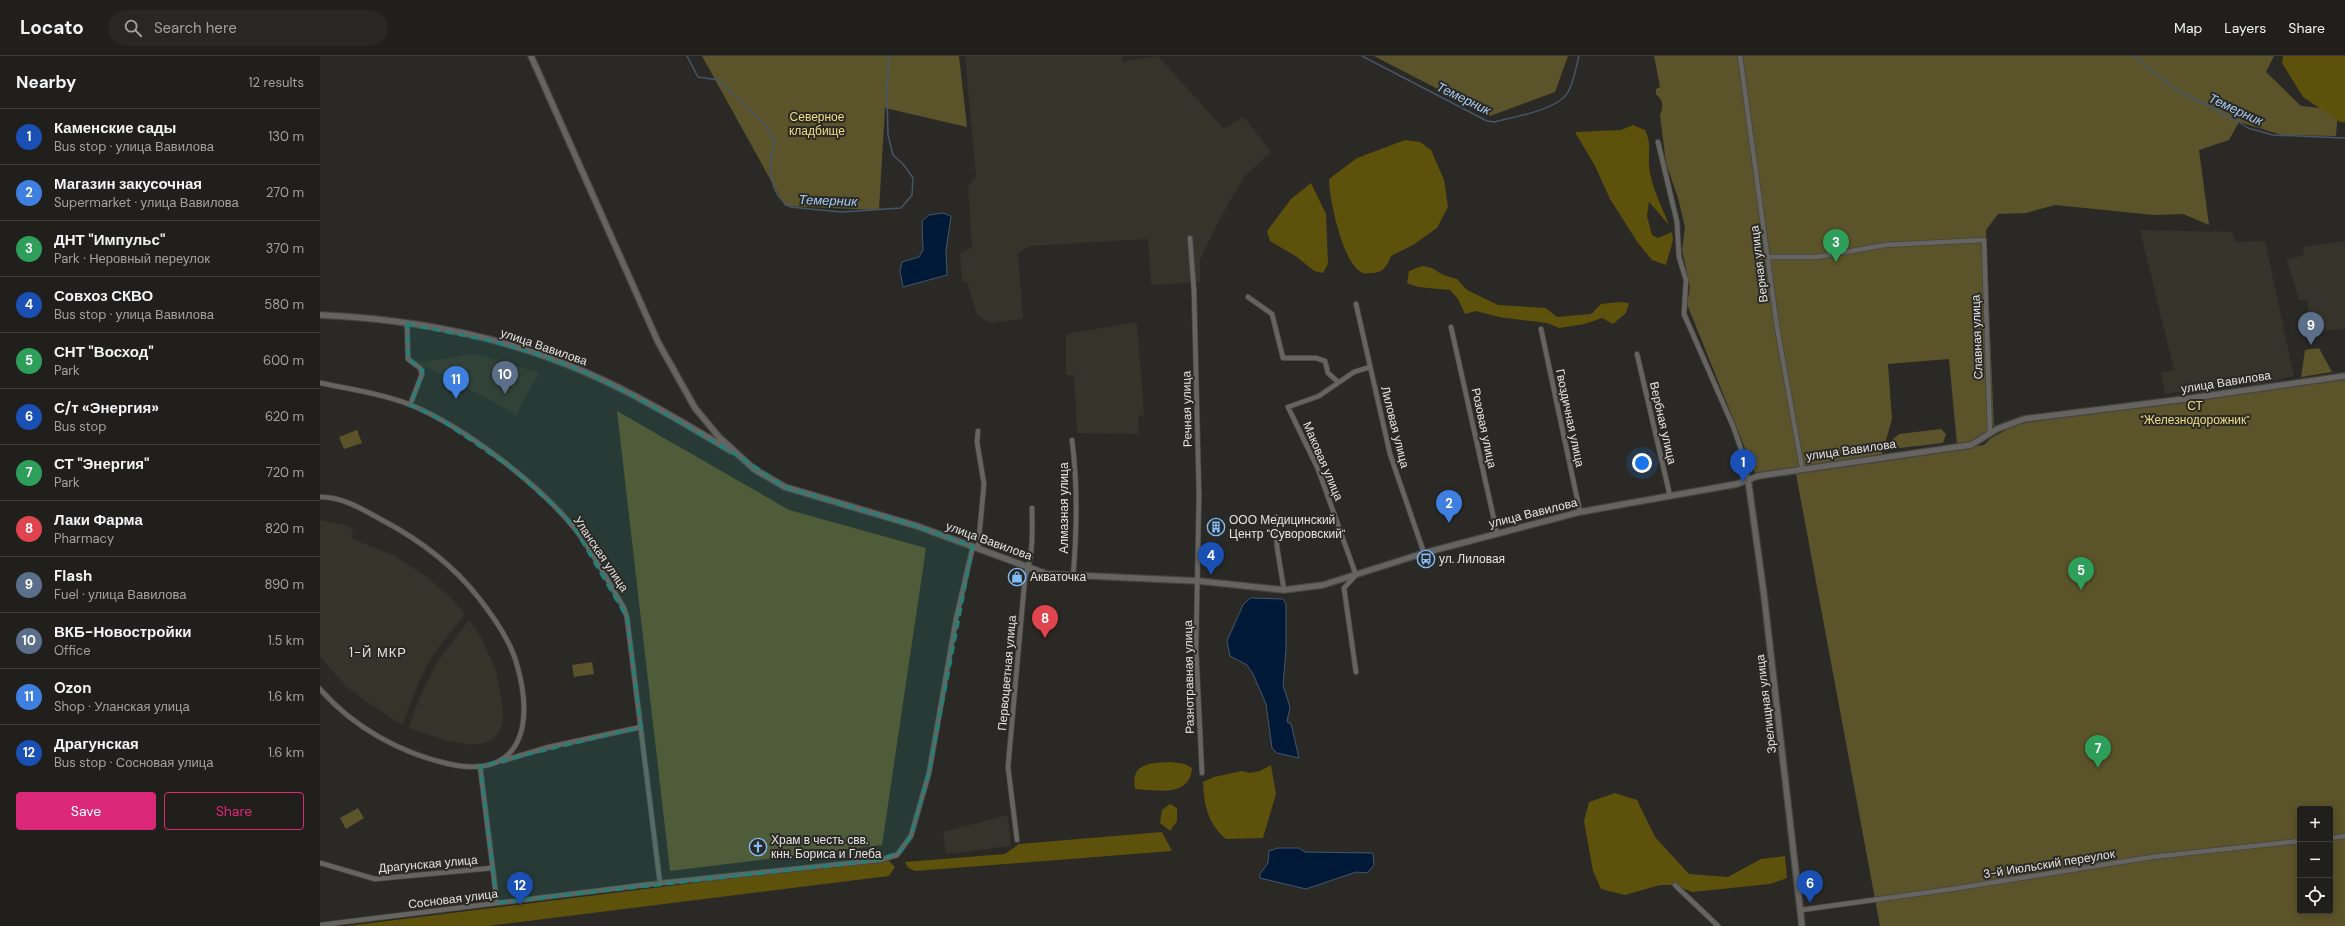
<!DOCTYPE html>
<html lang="en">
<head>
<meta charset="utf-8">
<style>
	body { margin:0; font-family:"DM Sans",sans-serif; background:#282725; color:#f1f3f6 }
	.controls { position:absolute; right:12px; bottom:12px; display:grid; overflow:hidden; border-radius:4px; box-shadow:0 2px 10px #0003 }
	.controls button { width:36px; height:36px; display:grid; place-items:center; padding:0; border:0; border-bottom:1px solid #3d3d3b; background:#201f1c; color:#f1f3f6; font:20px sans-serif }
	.you { position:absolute; left:1322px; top:407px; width:14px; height:14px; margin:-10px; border:3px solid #fff; border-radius:50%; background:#1a73e8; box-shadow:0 0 0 6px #1a73e833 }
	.badge { display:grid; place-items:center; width:26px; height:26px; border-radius:50%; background:#db2777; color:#fff; font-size:13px; font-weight:700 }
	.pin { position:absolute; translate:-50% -33px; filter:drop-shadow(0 1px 2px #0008) }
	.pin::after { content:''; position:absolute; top:21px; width:14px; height:12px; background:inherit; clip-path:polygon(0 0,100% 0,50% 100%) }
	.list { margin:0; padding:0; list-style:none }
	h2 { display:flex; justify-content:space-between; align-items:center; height:52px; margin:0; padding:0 16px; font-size:17px }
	h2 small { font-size:13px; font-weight:400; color:#a2a2a3 }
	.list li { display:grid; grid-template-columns:26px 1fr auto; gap:12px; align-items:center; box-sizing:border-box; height:56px; padding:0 16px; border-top:1px solid #3d3d3b }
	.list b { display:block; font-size:15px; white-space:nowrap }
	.list p { margin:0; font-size:13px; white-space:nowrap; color:#a2a2a3 }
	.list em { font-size:13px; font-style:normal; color:#a2a2a3 }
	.actions { display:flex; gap:8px; padding:12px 16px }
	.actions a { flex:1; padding:9px 0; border:1px solid #db2777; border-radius:4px; text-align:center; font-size:14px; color:#db2777 }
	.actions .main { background:#db2777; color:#fff }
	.icon { flex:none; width:22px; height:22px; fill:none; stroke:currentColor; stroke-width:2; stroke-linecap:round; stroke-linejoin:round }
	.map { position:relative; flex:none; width:2025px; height:870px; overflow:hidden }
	header { display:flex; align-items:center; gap:24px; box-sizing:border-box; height:56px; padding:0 20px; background:#201f1c; border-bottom:1px solid #3d3d3b }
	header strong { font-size:19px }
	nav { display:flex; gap:22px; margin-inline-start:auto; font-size:14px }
	.search { width:280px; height:36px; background:#282725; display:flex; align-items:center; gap:10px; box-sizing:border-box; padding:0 14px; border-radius:22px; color:#a2a2a3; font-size:15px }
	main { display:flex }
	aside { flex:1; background:#201f1c }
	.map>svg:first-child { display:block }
	.built { fill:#35332a }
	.green { fill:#5b532a; fill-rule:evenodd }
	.forest { fill:#5d510b }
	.water { fill:#001937; stroke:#45566a }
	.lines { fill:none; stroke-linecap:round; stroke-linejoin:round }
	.stream { stroke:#45566a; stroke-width:1.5 }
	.minor-casing { stroke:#454442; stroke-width:6 }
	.tertiary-casing { stroke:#454442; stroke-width:8 }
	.minor { stroke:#656460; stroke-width:4.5 }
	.tertiary { stroke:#656460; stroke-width:5.5 }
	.marked { fill:#24817a; fill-opacity:0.2; stroke:#24817a; stroke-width:3; stroke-dasharray:8 5; stroke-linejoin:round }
	.labels { text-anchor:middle; stroke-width:4; stroke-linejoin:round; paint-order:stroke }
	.park-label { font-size:12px; fill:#f1df83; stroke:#2a2926 }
	.street-label { font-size:12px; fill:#e5e4e2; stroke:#2a2926 }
	.poi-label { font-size:12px; fill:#e5e4e2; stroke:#2a2926; text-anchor:start }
	.water-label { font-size:13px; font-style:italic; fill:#a7ccf4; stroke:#2a2926 }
	.neighbourhood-label { font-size:13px; letter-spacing:1px; fill:#e5e4e2; stroke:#2a2926 }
</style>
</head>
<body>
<header>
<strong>Locato</strong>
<div class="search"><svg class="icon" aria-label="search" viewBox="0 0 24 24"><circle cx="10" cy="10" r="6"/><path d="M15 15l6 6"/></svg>Search here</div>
<nav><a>Map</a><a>Layers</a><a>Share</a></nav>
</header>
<main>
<aside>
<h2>Nearby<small>12 results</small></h2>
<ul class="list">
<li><span class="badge" style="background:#1a4fb4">1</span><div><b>Каменские сады</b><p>Bus stop · улица Вавилова</p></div><em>130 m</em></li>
<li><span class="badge" style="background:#3f7fe0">2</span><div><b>Магазин закусочная</b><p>Supermarket · улица Вавилова</p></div><em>270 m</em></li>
<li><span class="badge" style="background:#2e9e5b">3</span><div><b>ДНТ &quot;Импульс&quot;</b><p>Park · Неровный переулок</p></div><em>370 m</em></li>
<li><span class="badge" style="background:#1a4fb4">4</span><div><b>Совхоз СКВО</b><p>Bus stop · улица Вавилова</p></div><em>580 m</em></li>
<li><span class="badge" style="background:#2e9e5b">5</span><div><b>СНТ &quot;Восход&quot;</b><p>Park</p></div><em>600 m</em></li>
<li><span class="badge" style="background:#1a4fb4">6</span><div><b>С/т «Энергия»</b><p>Bus stop</p></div><em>620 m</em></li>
<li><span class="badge" style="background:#2e9e5b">7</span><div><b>СТ &quot;Энергия&quot;</b><p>Park</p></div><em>720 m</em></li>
<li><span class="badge" style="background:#e0444e">8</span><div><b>Лаки Фарма</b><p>Pharmacy</p></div><em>820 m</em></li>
<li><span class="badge" style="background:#5c6f8a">9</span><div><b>Flash</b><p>Fuel · улица Вавилова</p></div><em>890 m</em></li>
<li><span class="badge" style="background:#5c6f8a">10</span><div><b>ВКБ-Новостройки</b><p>Office</p></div><em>1.5 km</em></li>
<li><span class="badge" style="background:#3f7fe0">11</span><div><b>Ozon</b><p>Shop · Уланская улица</p></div><em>1.6 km</em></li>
<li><span class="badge" style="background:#1a4fb4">12</span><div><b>Драгунская</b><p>Bus stop · Сосновая улица</p></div><em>1.6 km</em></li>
</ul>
<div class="actions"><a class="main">Save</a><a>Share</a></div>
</aside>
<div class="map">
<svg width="2025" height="870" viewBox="0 0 2025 870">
	<rect width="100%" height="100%" fill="#2a2926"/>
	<!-- built -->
	<path class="built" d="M 645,0 L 802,0 L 802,6 L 838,0 L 904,73 L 923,60 L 951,96 L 924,121 L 898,166 L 880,204 L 880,226 L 831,229 L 828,183 L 711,190 L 698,197 L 703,263 L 669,267 L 657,259 L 647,226 L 642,226 L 640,197 L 652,191 L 648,130 L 656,121 Z
		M 1820,174 L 1912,176 L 1915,186 L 1945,185 L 1974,320 L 1936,329 L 1914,327 L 1845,338 L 1841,316 L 1854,314 Z
		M 2025,185 L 2025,273 L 1992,276 L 1987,244 L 1979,244 L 1967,204 L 1984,199 L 1982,191 Z
		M 817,266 L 824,359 L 819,360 L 818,378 L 757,377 L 754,319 L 746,319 L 746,278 Z
		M 155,298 L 219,317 L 196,359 L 127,320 L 97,307 Z
		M 0,464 L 27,470 L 33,474 L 32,483 L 73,499 L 107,521 L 129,540 L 145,558 L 114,597 L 100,623 L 82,669 L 44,644 L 27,631 L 0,601 Z
		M 149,564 L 161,581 L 176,614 L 183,652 L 182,669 L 179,676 L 173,683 L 164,687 L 151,689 L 125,684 L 89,672 L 100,640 L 116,608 Z
		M 688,759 L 691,790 L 626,798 L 623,776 Z"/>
	<!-- green -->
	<path class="green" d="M 382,0 L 639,0 L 647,71 L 565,52 L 559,154 L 465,150 Z
		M 1054,0 L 1248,0 L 1235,36 L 1170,60 Z
		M 1334,0 L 1954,0 L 1946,16 L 1981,50 L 2018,54 L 2016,80 L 1962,79 L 1919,66 L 1909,84 L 1879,94 L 1889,169 L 1863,158 L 1834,159 L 1735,149 L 1706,157 L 1678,158 L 1666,174 L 1674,375 L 1662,386 L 1637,388 L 1629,303 L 1568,308 L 1572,363 L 1562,398 L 1482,412 L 1435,417 L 1367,248 L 1370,231 L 1362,194 L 1365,171 L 1358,142 L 1346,107 L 1340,59 C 1344,50 1343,45 1336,38 L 1336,33 L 1340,31 Z
		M 1999,292 L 2012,316 L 1981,321 L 1985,294 Z
		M 2025,324 L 2025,870 L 1560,870 L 1476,418 L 1664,389 L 1671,382 L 1697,368 L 1899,339 ZM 1980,753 L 2010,753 L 2010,855 L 1980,855 Z
		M 297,355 L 469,454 L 606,492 L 562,789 L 350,815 Z
		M 1621,373 L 1626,378 L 1623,387 L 1580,392 L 1576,389 L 1573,383 L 1579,378 Z
		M 37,374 L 42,387 L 24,393 L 19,381 Z
		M 272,606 L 274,618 L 254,621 L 252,609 Z
		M 38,752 L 44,762 L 26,773 L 20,762 Z"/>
	<!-- forest -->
	<path class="forest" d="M 1963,0 L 2025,0 L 2025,66 L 2020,66 L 1983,41 L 1962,7 Z
		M 1313,69 L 1325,74 C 1332,89 1328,96 1329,110 C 1331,131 1342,150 1349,169 L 1329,146 L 1327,160 L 1332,179 L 1338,182 L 1352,176 L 1353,184 L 1346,209 L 1332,204 L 1318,187 L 1290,143 L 1275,110 L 1255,76 L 1301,74 Z
		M 1085,84 L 1100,86 L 1111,94 L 1124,124 L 1128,151 L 1117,172 L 1093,189 L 1071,200 C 1067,210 1063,217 1052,217 C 1050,217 1045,218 1043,217 C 1023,210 1009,142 1009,123 L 1037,102 Z
		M 991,127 L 1006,158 L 1008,208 L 1003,217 L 994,215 L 977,201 L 950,185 L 947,175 L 971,143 Z
		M 1102,210 L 1112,212 L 1123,219 L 1137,223 L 1147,234 L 1178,249 L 1226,252 L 1237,261 L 1271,258 L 1281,248 L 1299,246 L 1309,247 L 1306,257 L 1293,268 L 1282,262 L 1265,268 L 1239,272 L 1227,267 L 1179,261 L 1156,255 L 1145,258 L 1138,243 L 1130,234 L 1098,231 L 1087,227 L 1089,215 Z
		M 851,706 L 865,708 L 872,712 C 870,742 836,734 815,733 C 810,706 832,707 851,706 Z
		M 951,709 L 956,738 L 943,782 L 906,783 C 888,768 884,749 883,726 L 894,721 L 922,715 L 930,717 L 940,715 Z
		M 1295,737 L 1317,744 L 1335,781 L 1369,818 L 1408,821 L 1441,803 L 1465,800 L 1467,822 L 1450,828 L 1372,836 L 1355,829 L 1340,829 L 1305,839 L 1281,833 L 1273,815 L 1264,765 L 1269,746 Z
		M 850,748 L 857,752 L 857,765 L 850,775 L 840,767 L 842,754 Z
		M 842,776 L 852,795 L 595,815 L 588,812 L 585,806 L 685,798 L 699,788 Z
		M 567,803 L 575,811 L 569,820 L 167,870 L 27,870 Z"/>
	<!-- water -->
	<path class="water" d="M 623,157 L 631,160 L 626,194 L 627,219 L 583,231 L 580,215 L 582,206 L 599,201 L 603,194 L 602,165 L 609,159 Z
		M 930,542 L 963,543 L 966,548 L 966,593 L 963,629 L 970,651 L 967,666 L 971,668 L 979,702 L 957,697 L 952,692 L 946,648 L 933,618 L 927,609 L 910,600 L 907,585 L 923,549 Z
		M 958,792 L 979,792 L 985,796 L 1053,797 L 1054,809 L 1047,817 L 1036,816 L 986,833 L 940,822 L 940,818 L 948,807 L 949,795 Z"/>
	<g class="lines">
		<!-- stream -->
		<path class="stream" d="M 367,0 L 378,21 L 398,24 L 445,69 L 455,85 C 449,100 449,123 457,138 C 459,143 466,147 470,151 L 521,156 L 581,152 L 592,139 L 593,122 L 583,108 L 573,99 L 568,79 L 567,37 L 569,0
			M 1042,0 L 1167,65 L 1174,66 C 1194,61 1238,54 1248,36 C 1254,26 1256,11 1259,0
			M 1813,0 L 1855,33 L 1916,64 L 1928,72 L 1953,79 L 2025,82"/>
		<defs>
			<path id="minor" d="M 1420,0 L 1457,271 L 1482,412
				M 1338,86 L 1357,166 L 1359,201 L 1366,224 L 1364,258 L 1413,370 L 1420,390 L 1428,423
				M 870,182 L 874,235 L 879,439 L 876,592 L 882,717
				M 1449,201 L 1497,201 L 1565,189 L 1664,184 L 1670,378
				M 928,241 L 952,258 L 963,302 L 996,302 L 1005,305 L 1008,317 L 1018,326
				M 1036,248 L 1070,398 L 1104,497
				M 87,268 L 88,303 L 100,312 L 102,318 L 90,349
				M 1131,271 L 1177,477
				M 1221,273 L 1260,456
				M 1317,298 L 1350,440
				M 0,327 C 30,333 63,338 91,349 C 144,371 219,428 255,473 C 274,497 288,526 304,552 L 307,562 L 340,827
				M 658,375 L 657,386 L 664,428 L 658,492
				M 752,384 C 758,430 757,475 753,521
				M 0,441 C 23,441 42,453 62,464 C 98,483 132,508 158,541 C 173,560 191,585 197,609 C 214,667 203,724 129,708 C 80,697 33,671 0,633
				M 956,461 L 957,491 L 964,534
				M 1036,616 L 1024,532 L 1036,519 L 998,413 L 968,351 L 999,340 L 1034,316 L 1050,311
				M 182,705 L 229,691 L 321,671
				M 160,710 L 177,847
				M 2010,782 L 2025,780
				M 697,784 L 688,711 L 705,521 C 714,499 712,475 712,452
				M 0,807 L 55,823 L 172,812
				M 1355,829 L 1398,870
				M 1481,854 L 1632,833 L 1832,801 L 1980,785
				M 0,869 L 340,827 L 560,804 L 577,799 L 591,780 L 609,717 L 636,563 L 653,490"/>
			<path id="tertiary" d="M 211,0 L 338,286 L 375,352 L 399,381 L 434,413 L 465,431 L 597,470 L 727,518 L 879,525 L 964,534 L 1003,529 L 1104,497 L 1260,456 L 1417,428 L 1438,420 L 1651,389 L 1677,373 L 1704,363 L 1865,343 L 2025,320
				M 0,259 C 89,263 183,280 265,316 C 316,338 364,367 411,395
				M 1428,423 L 1444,539 L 1482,870"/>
		</defs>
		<!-- minor casing -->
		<use href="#minor" class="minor-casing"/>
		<!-- tertiary casing -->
		<use href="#tertiary" class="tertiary-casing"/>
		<!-- minor -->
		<use href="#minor" class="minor"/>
		<!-- tertiary -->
		<use href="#tertiary" class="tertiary"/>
	</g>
	<!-- marked area -->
	<path class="marked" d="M 87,268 L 167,284 L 217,298 L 265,316 L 312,339 L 422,402 L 465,431 L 597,470 L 653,490 L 609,717 L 591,780 L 581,795 L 560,804 L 177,847 L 160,710 L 321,671 L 307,562 L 255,473 L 236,452 L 190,411 L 121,364 L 90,349 L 103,314 L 88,303 Z"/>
	<!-- icons -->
	<defs>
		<symbol id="building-ring" viewBox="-11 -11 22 22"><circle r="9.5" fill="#2a2926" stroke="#81bcfa" stroke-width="1.5"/><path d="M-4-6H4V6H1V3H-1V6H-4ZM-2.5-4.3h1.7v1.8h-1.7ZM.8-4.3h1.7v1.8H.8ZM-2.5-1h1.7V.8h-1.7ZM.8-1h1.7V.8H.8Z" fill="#81bcfa"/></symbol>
		<symbol id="bus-ring" viewBox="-11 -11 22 22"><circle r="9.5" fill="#2a2926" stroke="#81bcfa" stroke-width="1.5"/><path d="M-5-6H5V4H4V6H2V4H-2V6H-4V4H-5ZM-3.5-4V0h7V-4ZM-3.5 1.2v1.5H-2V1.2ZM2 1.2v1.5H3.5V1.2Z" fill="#81bcfa"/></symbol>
		<symbol id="shop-ring" viewBox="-11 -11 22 22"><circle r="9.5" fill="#2a2926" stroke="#81bcfa" stroke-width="1.5"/><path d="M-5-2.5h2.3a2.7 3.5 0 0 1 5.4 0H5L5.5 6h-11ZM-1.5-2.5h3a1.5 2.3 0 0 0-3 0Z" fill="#81bcfa"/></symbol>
		<symbol id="church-ring" viewBox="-11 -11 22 22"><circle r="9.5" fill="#2a2926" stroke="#81bcfa" stroke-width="1.5"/><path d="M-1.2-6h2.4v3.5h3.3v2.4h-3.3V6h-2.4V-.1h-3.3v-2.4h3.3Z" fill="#81bcfa"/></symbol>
	</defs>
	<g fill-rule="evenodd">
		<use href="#building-ring" x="886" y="461" width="20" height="20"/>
		<use href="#bus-ring" x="1096" y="493" width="20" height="20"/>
		<use href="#shop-ring" x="687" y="511" width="20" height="20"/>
		<use href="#church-ring" x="428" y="781" width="20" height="20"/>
	</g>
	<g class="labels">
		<!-- park labels -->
		<g class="park-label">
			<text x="497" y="65">Северное<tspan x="497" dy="14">кладбище</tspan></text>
			<text x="1875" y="354">СТ<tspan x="1875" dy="14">"Железнодорожник"</tspan></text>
		</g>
		<!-- street labels -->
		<g class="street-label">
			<text transform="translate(1439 208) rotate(-97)" y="4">Верная улица</text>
			<text transform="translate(1657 281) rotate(-92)" y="4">Славная улица</text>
			<text transform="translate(224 291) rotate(19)" y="4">улица Вавилова</text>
			<text transform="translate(1906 326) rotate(-9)" y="4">улица Вавилова</text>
			<text transform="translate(867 353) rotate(-91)" y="4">Речная улица</text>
			<text transform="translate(1250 362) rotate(78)" y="4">Гвоздичная улица</text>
			<text transform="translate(1343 367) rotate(77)" y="4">Вербная улица</text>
			<text transform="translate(1075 371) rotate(76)" y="4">Лиловая улица</text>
			<text transform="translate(1164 372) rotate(78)" y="4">Розовая улица</text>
			<text transform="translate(1531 394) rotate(-8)" y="4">улица Вавилова</text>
			<text transform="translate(1003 405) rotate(67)" y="4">Маковая улица</text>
			<text transform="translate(744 452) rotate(-90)" y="4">Алмазная улица</text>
			<text transform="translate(1213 457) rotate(-14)" y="4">улица Вавилова</text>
			<text transform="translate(669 485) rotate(20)" y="4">улица Вавилова</text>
			<text transform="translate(281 498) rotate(56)" y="4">Уланская улица</text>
			<text transform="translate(687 617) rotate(-85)" y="4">Первоцветная улица</text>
			<text transform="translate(869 621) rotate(-91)" y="4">Разнотравная улица</text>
			<text transform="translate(1446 648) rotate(-97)" y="4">Зрелищная улица</text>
			<text transform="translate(108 808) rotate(-5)" y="4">Драгунская улица</text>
			<text transform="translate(1729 808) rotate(-9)" y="4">3-й Июльский переулок</text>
			<text transform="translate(133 843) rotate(-7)" y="4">Сосновая улица</text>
		</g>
		<!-- poi labels -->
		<g class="poi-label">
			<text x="909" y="468">ООО Медицинский<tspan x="909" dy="14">Центр "Суворовский"</tspan></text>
			<text x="1119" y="507">ул. Лиловая</text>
			<text x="710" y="525">Акваточка</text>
			<text x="451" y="788">Храм в честь свв.<tspan x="451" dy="14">кнн. Бориса и Глеба</tspan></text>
		</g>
		<!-- water labels -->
		<g class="water-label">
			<text transform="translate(1144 42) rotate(26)" y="5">Темерник</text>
			<text transform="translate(1916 53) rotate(25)" y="5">Темерник</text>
			<text transform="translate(508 144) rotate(2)" y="5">Темерник</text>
		</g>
		<!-- neighbourhood labels -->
		<g class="neighbourhood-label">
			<text x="58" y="601">1-Й МКР</text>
		</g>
	</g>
</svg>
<div class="controls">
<button>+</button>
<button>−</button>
<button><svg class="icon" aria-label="locate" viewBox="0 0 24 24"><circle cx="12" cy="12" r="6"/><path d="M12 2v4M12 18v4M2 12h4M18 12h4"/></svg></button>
</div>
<div class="you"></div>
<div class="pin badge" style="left:1423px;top:426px;background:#1a4fb4">1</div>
<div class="pin badge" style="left:1129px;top:467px;background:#3f7fe0">2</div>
<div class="pin badge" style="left:1516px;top:206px;background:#2e9e5b">3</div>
<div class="pin badge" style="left:891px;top:519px;background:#1a4fb4">4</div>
<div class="pin badge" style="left:1761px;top:534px;background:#2e9e5b">5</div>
<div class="pin badge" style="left:1490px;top:847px;background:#1a4fb4">6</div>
<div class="pin badge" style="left:1778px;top:712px;background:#2e9e5b">7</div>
<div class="pin badge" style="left:725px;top:582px;background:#e0444e">8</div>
<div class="pin badge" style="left:1991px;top:289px;background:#5c6f8a">9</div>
<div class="pin badge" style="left:185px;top:338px;background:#5c6f8a">10</div>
<div class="pin badge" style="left:136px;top:343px;background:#3f7fe0">11</div>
<div class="pin badge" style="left:200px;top:849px;background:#1a4fb4">12</div>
</div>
</main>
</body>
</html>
